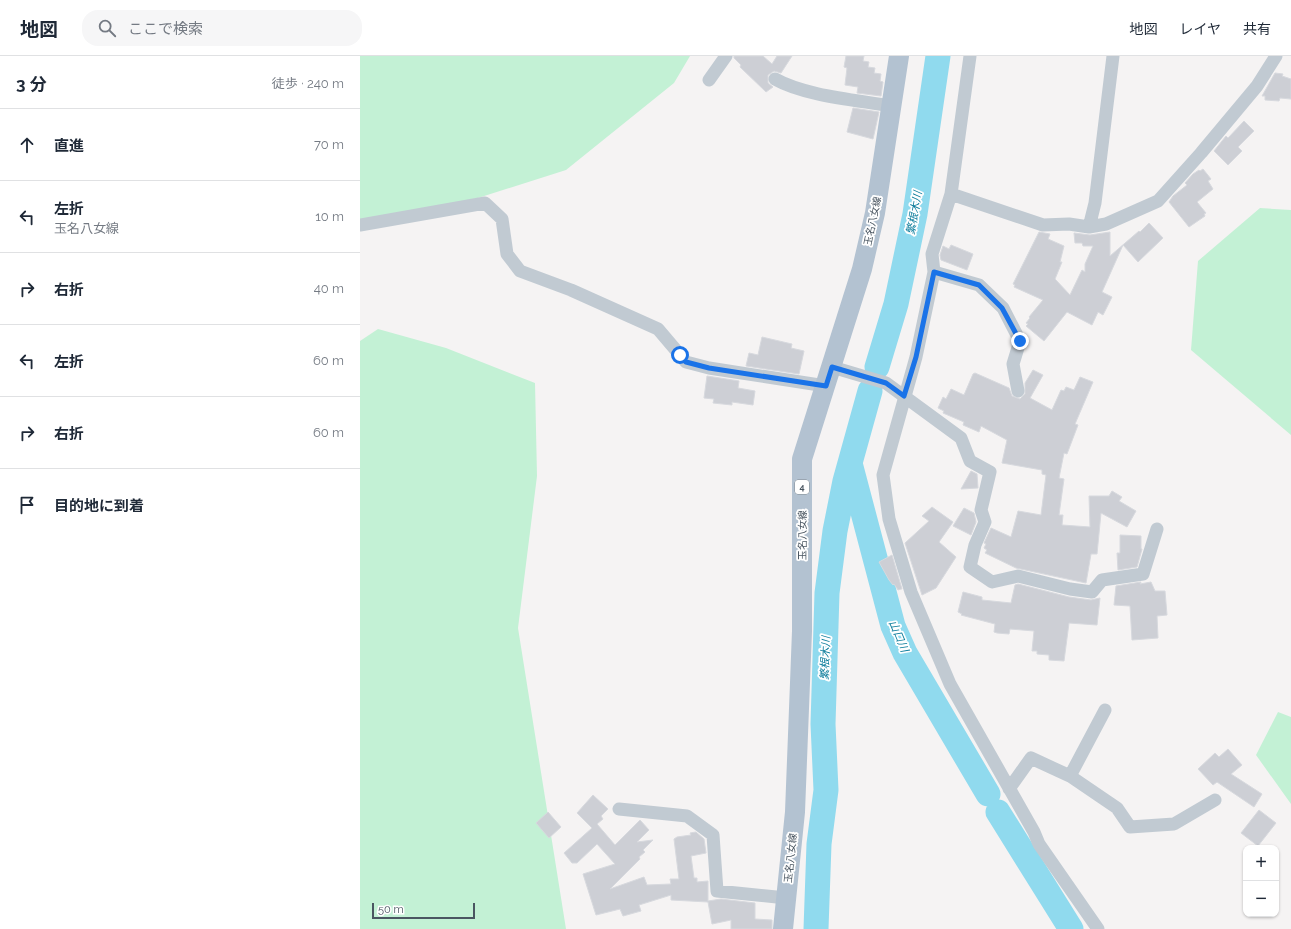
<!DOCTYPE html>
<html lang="ja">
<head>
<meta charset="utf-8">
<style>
	body { margin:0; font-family:Raleway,"Noto Sans JP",sans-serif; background:#f6f6f7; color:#1f2937 }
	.controls { position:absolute; right:12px; bottom:12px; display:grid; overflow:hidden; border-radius:8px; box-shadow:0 1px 3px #0004 }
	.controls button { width:36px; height:36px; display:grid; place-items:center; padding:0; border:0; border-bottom:1px solid #e0e1e3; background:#fff; color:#1f2937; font:20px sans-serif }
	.scale { position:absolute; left:12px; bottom:10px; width:103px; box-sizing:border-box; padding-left:4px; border:2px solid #4a5661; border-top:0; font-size:11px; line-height:14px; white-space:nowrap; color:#4a5661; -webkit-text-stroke:3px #fff; paint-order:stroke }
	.stop { position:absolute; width:12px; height:12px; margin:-9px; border:3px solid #1a73e8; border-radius:50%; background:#fff }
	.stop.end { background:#1a73e8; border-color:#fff; box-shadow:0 1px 4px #0008 }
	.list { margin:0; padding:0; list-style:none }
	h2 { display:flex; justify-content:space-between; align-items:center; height:52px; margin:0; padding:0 16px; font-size:17px }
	h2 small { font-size:13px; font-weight:400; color:#747a83 }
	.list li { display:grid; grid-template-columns:26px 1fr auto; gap:12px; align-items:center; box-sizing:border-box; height:72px; padding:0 16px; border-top:1px solid #e0e1e3 }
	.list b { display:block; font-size:15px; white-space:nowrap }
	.list p { margin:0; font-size:13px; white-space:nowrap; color:#747a83 }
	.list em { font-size:13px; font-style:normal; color:#747a83 }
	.icon { flex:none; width:22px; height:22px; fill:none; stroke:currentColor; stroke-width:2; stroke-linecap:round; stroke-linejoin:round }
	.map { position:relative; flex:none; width:931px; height:873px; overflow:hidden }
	header { display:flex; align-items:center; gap:24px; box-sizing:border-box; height:56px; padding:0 20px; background:#fff; border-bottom:1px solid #e0e1e3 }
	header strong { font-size:19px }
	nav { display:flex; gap:22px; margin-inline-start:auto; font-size:14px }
	.search { width:280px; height:36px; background:#f6f6f7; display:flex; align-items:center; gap:10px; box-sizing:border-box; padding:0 14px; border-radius:16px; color:#747a83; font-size:15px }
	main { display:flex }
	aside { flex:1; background:#fff }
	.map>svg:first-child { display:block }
	.green { fill:#c3f1d5 }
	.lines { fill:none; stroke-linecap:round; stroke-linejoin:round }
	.river { stroke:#90daee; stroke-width:25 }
	.building { fill:#cdcfd5; stroke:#d7d9de }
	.minor { stroke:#c1cad2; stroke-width:13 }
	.primary { stroke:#b3c2d1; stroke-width:20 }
	.route { stroke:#1a73e8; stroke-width:5 }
	.labels { text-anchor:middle; stroke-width:3.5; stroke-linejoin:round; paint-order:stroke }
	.shield { fill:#fff; stroke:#808990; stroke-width:1 }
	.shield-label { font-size:9px; font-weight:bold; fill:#4a5661 }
	.street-label { font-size:10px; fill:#4a5661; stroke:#fff }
	.water-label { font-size:11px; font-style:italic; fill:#0c7c9b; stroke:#fff }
</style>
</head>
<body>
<header>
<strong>地図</strong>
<div class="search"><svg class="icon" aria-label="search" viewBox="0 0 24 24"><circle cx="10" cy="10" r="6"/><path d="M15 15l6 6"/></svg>ここで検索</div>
<nav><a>地図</a><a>レイヤ</a><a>共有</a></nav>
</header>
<main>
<aside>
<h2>3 分<small>徒歩 · 240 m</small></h2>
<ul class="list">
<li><svg class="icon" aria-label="ahead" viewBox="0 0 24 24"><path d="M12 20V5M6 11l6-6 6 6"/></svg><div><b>直進</b></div><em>70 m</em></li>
<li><svg class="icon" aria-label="left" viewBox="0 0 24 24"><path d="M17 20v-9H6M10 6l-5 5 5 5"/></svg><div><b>左折</b><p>玉名八女線</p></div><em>10 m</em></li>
<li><svg class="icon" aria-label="right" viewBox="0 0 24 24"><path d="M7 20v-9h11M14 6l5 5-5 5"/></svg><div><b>右折</b></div><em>40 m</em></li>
<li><svg class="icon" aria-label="left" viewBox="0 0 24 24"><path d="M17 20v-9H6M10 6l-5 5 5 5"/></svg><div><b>左折</b></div><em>60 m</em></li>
<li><svg class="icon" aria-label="right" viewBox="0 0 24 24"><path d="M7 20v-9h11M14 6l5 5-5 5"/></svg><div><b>右折</b></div><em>60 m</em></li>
<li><svg class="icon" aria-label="arrive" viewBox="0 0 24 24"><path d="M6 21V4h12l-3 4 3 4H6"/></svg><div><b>目的地に到着</b></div></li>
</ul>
</aside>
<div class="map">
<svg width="931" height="873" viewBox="0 0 931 873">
	<rect width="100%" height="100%" fill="#f5f3f3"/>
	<!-- green -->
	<path class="green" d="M 0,0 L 330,0 L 314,27 L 206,114 L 74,156 L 0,170 Z
		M 900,152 L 931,154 L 931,379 L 831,294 L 838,205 Z
		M 18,273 L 86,292 L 175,327 L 177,420 L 158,572 L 206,873 L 0,873 L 0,285 Z
		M 918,656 L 931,661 L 931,748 L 896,699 Z"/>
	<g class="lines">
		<!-- river -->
		<path class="river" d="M 517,311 L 536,248 L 555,158 L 578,0
			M 491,411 L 533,570 L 545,597 L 628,738
			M 638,756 L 711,873
			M 456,873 L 459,788 L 466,734 L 463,668 L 467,537 L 475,475 L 485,425 L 510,335"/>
	</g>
	<!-- building -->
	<path class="building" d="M 374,0 L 403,0 L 412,8 L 417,0 L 432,0 L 421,17 L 414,15 L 408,19 L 408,27 L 413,31 L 406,36 L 380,11 L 381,9 L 374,2 Z
		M 486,0 L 504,0 L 503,5 L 509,6 L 508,11 L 515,12 L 514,17 L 521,18 L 520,25 L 523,26 L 521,40 L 497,37 L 498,31 L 485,29 L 487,12 L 484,11 Z
		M 915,17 L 923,18 L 922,20 L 931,23 L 931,43 L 920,42 L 919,45 L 905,44 L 905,40 L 902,40 Z
		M 493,52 L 519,56 L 513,83 L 487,76 Z
		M 884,65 L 894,75 L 878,91 L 882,95 L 868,109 L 854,95 L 866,80 L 868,82 Z
		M 843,113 L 851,123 L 848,125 L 853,133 L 837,146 L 846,157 L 844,158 L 845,160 L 829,171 L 809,146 L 813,140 L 827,129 L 825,127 L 833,118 L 839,114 L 840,115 Z
		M 789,167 L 803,182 L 778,206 L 763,189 L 742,236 L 752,241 L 743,259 L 738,256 L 732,269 L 707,256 L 684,285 L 666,270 L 668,268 L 666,267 L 670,262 L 669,261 L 683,244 L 654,231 L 655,229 L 653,228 L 679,176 L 690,178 L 688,183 L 704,190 L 700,206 L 702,206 L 695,223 L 710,239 L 722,214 L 725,216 L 725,208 L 733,190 L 723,190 L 722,187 L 715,187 L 714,177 L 730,179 L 750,176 L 750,200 L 779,175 L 780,176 Z
		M 591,189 L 613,198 L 607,214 L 581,204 L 580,199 L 583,190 L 589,193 Z
		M 402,281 L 432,288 L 431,292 L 444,295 L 439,318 L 386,310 L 389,297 L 398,299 Z
		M 673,314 L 683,319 L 670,342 L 692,354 L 701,334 L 704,335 L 706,331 L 714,334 L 720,321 L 733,326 L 715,368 L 718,369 L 707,398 L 704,397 L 699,422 L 704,423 L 699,459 L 703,459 L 702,469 L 730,471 L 729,440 L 749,440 L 752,435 L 762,441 L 759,445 L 776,455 L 767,471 L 741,457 L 737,498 L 731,498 L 726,527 L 656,512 L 625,497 L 627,494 L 624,492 L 626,488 L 624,487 L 631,472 L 651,481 L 658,455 L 681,459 L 686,419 L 682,418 L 682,414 L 642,407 L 647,384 L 621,370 L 619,376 L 603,369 L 604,366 L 583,357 L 584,355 L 578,352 L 583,341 L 586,343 L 591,333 L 604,339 L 613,318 L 615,317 L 649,332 L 652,340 L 660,343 L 665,338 L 665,327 Z
		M 347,320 L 379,325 L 378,332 L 395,335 L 393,349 L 372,346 L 372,349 L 353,347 L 354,343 L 344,342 Z
		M 611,415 L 617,418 L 618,432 L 601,433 Z
		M 572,451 L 593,466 L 579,486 L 596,501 L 576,532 L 562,539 L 545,487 L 569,465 L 562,460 Z
		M 604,452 L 614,457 L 616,466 L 611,479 L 593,470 Z
		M 760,479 L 781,480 L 781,493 L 782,493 L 777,511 L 758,514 L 757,497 L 760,497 Z
		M 532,499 L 542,533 L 541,533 L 538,534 L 534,528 L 533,529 L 529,524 L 519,506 Z
		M 781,526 L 780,528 L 791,526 L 795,535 L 805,535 L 807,559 L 797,560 L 798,582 L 772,584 L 770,550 L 754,549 L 756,530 Z
		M 658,528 L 709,541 L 731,544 L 740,542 L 737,569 L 709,567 L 704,605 L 689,604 L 689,599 L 677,598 L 677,595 L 672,595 L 674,575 L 650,573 L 649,578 L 637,577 L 634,576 L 635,568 L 601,559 L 602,558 L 598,556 L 603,536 L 622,541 L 622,544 L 651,547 L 655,529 Z
		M 868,693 L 882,709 L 871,718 L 902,738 L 894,751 L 857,726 L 853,729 L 838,713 L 855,697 L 859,701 Z
		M 233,739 L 248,753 L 241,760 L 243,763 L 237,768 L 255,789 L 280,764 L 289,774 L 277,786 L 293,784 L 283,794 L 285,796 L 279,801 L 280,803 L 250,833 L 284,821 L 287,829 L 311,828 L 310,823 L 319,823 L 314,783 L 317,781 L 331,779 L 330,777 L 336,776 L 344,783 L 346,797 L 331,800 L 334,822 L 337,822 L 337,826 L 348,825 L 348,845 L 361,843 L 395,847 L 395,863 L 412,864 L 412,873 L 371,873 L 371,864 L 352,868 L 348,846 L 311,844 L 311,839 L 279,849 L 281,855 L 263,860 L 260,853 L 236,859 L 223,818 L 255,808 L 237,788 L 217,807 L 212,807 L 204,797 L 232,772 L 217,757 Z
		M 899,754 L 916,767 L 898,790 L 881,777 Z
		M 188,756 L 201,771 L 189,782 L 176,767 Z"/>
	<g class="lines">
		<!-- minor -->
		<path class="minor" d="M 610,0 L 591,138 L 572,198 L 574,216 L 556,301 L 523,419 L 529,463 L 551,536 L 590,628 L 674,776 L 679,788 L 738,873
			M 415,23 C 445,40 497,44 531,50
			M 349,24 L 366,0
			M 591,138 L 683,169 L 709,168 L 729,171 L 746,168 L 798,145 L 841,97 L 897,30 L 916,0
			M 0,169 L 125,147 L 142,163 L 147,198 L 160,215 L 211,234 L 298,273 L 326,306 L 349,312 L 466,330
			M 729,171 L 735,147 L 753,0
			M 574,216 L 619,229 L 643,252 L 660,285 L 653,308 L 658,335
			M 472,311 L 526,327 L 601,382 L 610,405 L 630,416 L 621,454 L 625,466 L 615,489 L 610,511 L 632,526 L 658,520 L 710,533 L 732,536 L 742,524 L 783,518 L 797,473
			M 710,720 L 757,752 L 770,771 L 814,768 L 855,744
			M 649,733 L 671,702 L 710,720 L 745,654
			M 259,753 L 327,760 L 353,779 L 357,835 L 426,842"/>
		<!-- primary -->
		<path class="primary" d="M 423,873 L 435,756 L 442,575 L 442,403 L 502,213 L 515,157 L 539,0"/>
	</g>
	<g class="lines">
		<!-- route -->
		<path class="route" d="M 320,299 L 326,306 L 349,312 L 466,330 L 472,311 L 526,327 L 544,340 L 556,301 L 574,216 L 619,229 L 642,252 L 660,285"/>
	</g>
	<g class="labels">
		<!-- shield labels -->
		<rect class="shield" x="435" y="424" width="14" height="14" rx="3"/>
		<g class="shield-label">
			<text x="442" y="434">4</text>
		</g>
		<!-- street labels -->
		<g class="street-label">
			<text transform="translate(512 165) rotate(-78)" y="4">玉名八女線</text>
			<text transform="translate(442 479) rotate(-90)" y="4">玉名八女線</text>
			<text transform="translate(430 802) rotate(-84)" y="4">玉名八女線</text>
		</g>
		<!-- water labels -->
		<g class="water-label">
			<text transform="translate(554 157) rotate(-80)" y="4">繁根木川</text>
			<text transform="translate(539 580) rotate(67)" y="4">山口川</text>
			<text transform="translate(465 602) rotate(-88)" y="4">繁根木川</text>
		</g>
	</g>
</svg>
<div class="controls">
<button>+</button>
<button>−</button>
</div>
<div class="scale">50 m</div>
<div class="stop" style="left:320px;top:299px"></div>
<div class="stop end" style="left:660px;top:285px"></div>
</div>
</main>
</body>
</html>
